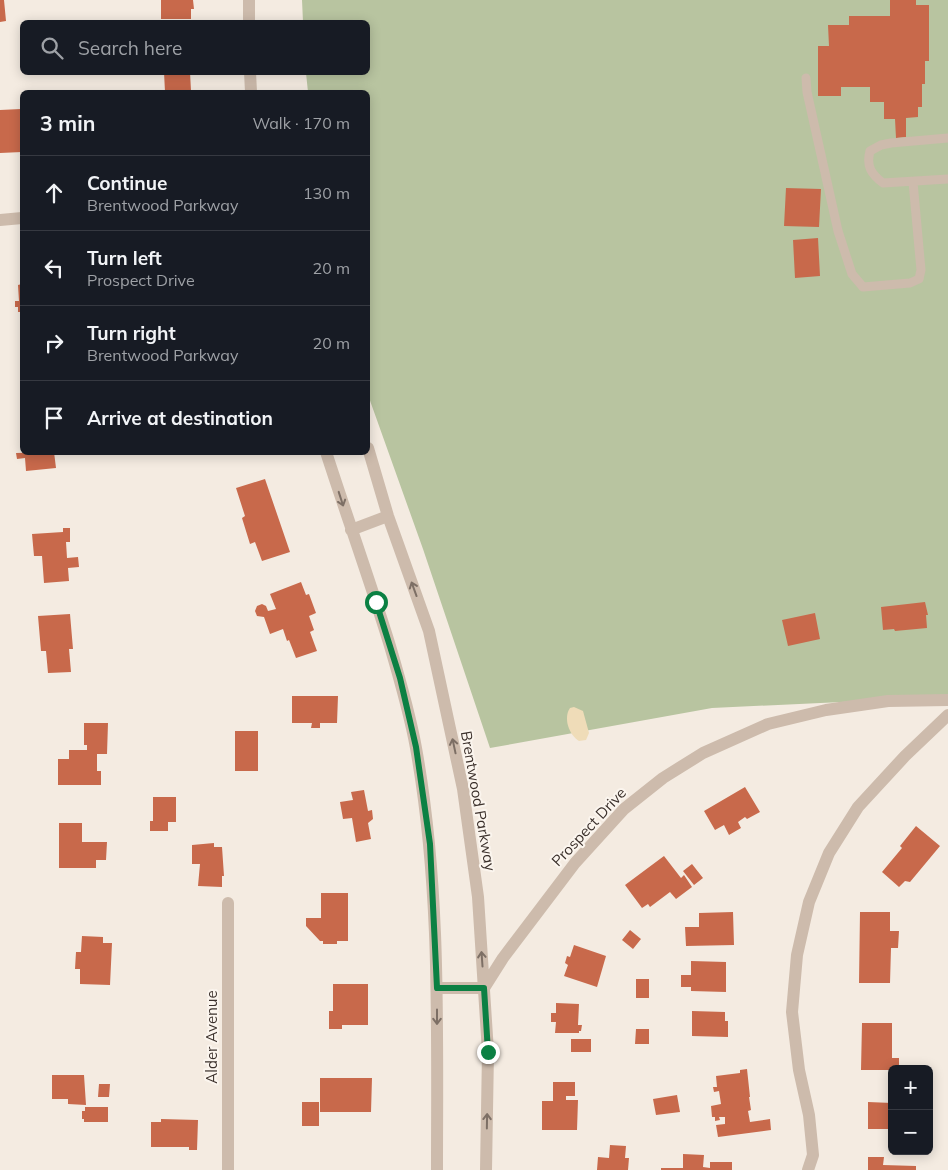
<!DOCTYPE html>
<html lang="en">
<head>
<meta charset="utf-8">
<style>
	body { margin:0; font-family:Mulish,sans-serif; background:#242831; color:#f1f3f6 }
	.controls { position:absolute; right:15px; bottom:15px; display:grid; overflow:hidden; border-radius:8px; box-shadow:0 2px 12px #0003 }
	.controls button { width:45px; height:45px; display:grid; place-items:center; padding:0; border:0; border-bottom:1px solid #363941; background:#171b24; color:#f1f3f6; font:25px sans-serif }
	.stop { position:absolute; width:15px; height:15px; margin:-11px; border:4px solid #0b8043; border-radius:50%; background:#fff }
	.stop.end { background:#0b8043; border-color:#fff; box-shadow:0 1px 5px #0008 }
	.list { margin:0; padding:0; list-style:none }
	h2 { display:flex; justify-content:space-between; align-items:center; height:65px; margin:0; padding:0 20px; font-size:21px }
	h2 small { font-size:16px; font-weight:400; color:#9ea1a6 }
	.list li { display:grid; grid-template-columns:32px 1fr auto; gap:15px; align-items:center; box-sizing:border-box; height:75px; padding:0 20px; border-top:1px solid #363941 }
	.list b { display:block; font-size:19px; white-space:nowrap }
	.list p { margin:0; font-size:16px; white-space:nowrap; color:#9ea1a6 }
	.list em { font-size:16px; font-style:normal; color:#9ea1a6 }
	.icon { flex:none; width:28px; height:28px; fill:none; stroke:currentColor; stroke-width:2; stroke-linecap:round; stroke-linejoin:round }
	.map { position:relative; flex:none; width:948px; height:1170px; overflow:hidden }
	.search { position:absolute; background:#171b24; box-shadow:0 2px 12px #0003; left:20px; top:20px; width:350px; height:55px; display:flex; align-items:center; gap:12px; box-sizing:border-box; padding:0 18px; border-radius:8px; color:#9ea1a6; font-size:19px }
	.panel { position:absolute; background:#171b24; box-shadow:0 2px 12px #0003; left:20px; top:90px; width:350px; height:365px; border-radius:8px }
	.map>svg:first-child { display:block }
	.green { fill:#b8c4a0 }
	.sand { fill:#efdcb8 }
	.building { fill:#c8694b }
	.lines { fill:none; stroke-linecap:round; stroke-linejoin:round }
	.lane { stroke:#cdbbac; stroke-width:9 }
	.street { stroke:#cdbbac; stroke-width:12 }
	.oneway { stroke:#7d6f65 }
	.route { stroke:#0b8043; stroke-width:6 }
	.labels { text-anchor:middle; stroke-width:4; stroke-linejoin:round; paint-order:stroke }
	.street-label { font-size:15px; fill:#3b302b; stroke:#fbf5ee }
</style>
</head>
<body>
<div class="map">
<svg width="948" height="1170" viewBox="0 0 948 1170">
	<rect width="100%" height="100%" fill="#f4ebe1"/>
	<!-- green -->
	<path class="green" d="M 302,0 L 948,0 L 948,697 L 712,708 L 490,748 L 423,549 L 368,395 L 368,92 L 308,92 L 306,73 L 368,72 L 368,22 L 303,22 Z"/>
	<!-- sand -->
	<path class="sand" d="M 570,708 L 574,707 L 583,711 L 589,733 L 586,740 L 579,741 C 569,735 563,718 570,708 Z"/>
	<!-- building -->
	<path class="building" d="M 0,0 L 4,0 L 6,21 L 0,22 Z
		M 161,0 L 193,0 L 194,9 L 191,9 L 191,19 L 161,19 Z
		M 890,0 L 916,0 L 916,5 L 929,5 L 929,61 L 925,61 L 925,84 L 922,84 L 922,107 L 918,107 L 918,117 L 906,118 L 906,137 L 896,138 L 895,119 L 884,119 L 884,102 L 870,102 L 870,87 L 841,87 L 841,96 L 818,96 L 818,46 L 829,46 L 828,25 L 849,25 L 849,16 L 890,16 Z
		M 164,72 L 190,72 L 191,91 L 165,92 Z
		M 21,109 L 22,152 L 0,153 L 0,110 Z
		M 786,188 L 821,189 L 819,227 L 784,226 Z
		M 818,238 L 820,276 L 795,278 L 793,240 Z
		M 22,284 L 22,312 L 18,312 L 18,307 L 15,307 L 15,301 L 19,301 L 18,285 Z
		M 54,452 L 56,468 L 26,471 L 25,458 L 17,459 L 16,453 Z
		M 265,479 L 290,552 L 262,561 L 255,542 L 250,544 L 242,518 L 245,516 L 236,488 Z
		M 63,528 L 70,528 L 70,542 L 66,542 L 67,558 L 78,557 L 79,567 L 68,568 L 69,581 L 44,583 L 42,556 L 34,556 L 32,534 L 63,532 Z
		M 301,582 L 306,595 L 309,594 L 316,613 L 309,616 L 314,630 L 310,632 L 317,651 L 296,658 L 289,640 L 287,641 L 283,629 L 270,634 L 264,617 L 257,616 L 255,611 L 257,606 L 262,604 L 266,606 L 268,611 L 276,609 L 270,594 Z
		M 925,602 L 928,615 L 926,615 L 927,628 L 895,631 L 894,629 L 883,630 L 881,607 Z
		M 815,613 L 820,639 L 788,646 L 782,620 Z
		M 70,614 L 73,649 L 69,649 L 71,672 L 48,673 L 46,651 L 41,651 L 38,616 Z
		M 292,696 L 338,696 L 337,723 L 320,723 L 320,728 L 311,728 L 312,723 L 292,723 Z
		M 84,723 L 108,723 L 107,754 L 97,754 L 97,771 L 101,771 L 101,785 L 58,785 L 58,759 L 69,759 L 69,750 L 87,750 L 87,745 L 84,745 Z
		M 235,731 L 258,731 L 258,771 L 235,771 Z
		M 745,787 L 760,812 L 747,819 L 745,817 L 738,822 L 741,828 L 729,835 L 724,825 L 715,830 L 704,811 Z
		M 364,790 L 368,811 L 372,810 L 373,819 L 368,823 L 371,839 L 356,842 L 352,818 L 343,819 L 340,802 L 353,800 L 351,792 Z
		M 153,797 L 176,797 L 176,822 L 168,822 L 168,831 L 150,831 L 150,821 L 153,821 Z
		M 59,823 L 82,823 L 82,842 L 107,842 L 106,860 L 96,860 L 96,868 L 59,868 Z
		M 916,826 L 940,846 L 910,882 L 905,881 L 899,887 L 882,872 L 902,848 L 900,846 Z
		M 214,843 L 214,847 L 222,847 L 224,876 L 222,876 L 222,887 L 198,886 L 200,864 L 192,864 L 192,845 Z
		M 664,856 L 681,878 L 684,875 L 692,887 L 676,899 L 670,892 L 650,907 L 648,904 L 642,908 L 625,885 Z
		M 692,864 L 703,878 L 694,885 L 683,871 Z
		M 321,893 L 348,893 L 348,941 L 337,941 L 337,944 L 323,944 L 323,941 L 320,941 L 306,926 L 306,918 L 321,918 Z
		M 733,912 L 734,945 L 686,946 L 685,927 L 699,927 L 699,913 Z
		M 860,912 L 890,912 L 890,931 L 899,931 L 898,948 L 891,948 L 890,983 L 859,983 Z
		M 630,930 L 641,939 L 633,949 L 622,940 Z
		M 82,936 L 103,937 L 103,943 L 112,943 L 110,985 L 80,984 L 80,969 L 75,969 L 76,952 L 81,952 Z
		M 574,945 L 606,956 L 597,987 L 564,976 L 568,965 L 565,963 L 567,956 L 570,957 Z
		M 691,961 L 726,962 L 726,992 L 691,991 L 691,987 L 681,987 L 681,975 L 691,975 Z
		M 636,979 L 649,979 L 649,998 L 636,998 Z
		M 333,984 L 368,984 L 368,1025 L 342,1025 L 342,1029 L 329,1029 L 329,1011 L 333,1011 Z
		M 556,1003 L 579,1004 L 578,1025 L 582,1025 L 581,1031 L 579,1031 L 579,1033 L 555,1033 L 556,1022 L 551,1022 L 551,1013 L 556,1013 Z
		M 692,1011 L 725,1012 L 725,1021 L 728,1021 L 728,1037 L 692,1036 Z
		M 862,1023 L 892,1023 L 892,1058 L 899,1058 L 899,1069 L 892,1069 L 892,1070 L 861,1070 Z
		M 636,1029 L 649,1029 L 649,1044 L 635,1044 Z
		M 571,1039 L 591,1039 L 591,1052 L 571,1052 Z
		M 747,1069 L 750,1097 L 749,1097 L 751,1110 L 748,1111 L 750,1122 L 770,1119 L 771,1130 L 718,1137 L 716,1125 L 725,1124 L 725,1117 L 719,1117 L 720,1120 L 715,1121 L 715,1117 L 712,1117 L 711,1106 L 721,1104 L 719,1091 L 714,1092 L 713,1087 L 717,1087 L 716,1076 L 740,1073 L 740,1070 Z
		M 52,1075 L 84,1075 L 86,1105 L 68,1104 L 68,1099 L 52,1099 Z
		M 320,1078 L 372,1078 L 371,1112 L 320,1112 Z
		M 553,1082 L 575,1082 L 575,1096 L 566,1096 L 566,1100 L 578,1100 L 577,1130 L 542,1130 L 542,1101 L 553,1101 Z
		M 99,1084 L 110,1084 L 109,1097 L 98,1097 Z
		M 677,1095 L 680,1112 L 656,1115 L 653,1099 Z
		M 302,1102 L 319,1102 L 319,1126 L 302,1126 Z
		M 868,1102 L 892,1103 L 892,1129 L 868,1129 Z
		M 85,1107 L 108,1107 L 108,1122 L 84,1122 L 84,1119 L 82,1119 L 82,1111 L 85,1111 Z
		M 161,1119 L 198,1120 L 197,1150 L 189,1150 L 189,1147 L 151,1147 L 151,1122 L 161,1122 Z
		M 610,1145 L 626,1146 L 625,1158 L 629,1158 L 628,1170 L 597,1170 L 598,1157 L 609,1158 Z
		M 683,1154 L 704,1155 L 703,1167 L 710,1168 L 710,1162 L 732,1162 L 732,1170 L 661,1170 L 661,1168 L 683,1168 Z
		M 868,1157 L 884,1157 L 883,1165 L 916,1166 L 916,1170 L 868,1170 Z"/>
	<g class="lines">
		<!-- lane -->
		<path class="lane" d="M 806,78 L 807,92 L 838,231 L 852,274 L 863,287 L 910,283 L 919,279 L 921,270 L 913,182
			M 948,138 L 891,143 L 881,145 L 870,151 C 866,166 871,174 883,183 L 948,179"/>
		<!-- street -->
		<path class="street" d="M 249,0 L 249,22
			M 250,72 L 251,92
			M 0,220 L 22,218
			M 368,448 L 388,516 L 429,631 L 463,789 L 478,897 L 488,1052 L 486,1170
			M 326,452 C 347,517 370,581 390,646 C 400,680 410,714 416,748 C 441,887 437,1029 437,1170
			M 351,530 L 388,516
			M 437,988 L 484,988 L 503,958 L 575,863 L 624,809 L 663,778 L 703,753 L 768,724 L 826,710 L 888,701 L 948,700
			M 228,1170 L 228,903
			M 808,1170 L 813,1155 L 809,1115 L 799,1070 L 792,1012 L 797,955 L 809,902 L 829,853 L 858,807 L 905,756 L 948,715"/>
	</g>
	<!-- one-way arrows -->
	<defs><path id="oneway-shaft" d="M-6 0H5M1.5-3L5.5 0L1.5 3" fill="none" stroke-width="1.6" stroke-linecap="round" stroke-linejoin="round" transform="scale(1.25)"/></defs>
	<g class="oneway">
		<use href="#oneway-shaft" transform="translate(341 499) rotate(72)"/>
		<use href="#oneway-shaft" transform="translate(414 589) rotate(-110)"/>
		<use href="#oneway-shaft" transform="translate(454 746) rotate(-102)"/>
		<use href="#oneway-shaft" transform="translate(482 959) rotate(-94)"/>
		<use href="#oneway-shaft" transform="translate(437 1017) rotate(90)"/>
		<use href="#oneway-shaft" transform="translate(487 1121) rotate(-89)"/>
	</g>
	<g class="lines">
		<!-- route -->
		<path class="route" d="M 376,602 L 400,678 L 416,747 L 430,844 L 437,988 L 484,988 L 488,1052"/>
	</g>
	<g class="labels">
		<!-- street labels -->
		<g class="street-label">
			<text transform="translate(478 801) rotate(80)" y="5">Brentwood Parkway</text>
			<text transform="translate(589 827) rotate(-47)" y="5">Prospect Drive</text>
			<text transform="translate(212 1037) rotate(-90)" y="5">Alder Avenue</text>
		</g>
	</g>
</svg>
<div class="controls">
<button>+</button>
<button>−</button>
</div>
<div class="stop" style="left:376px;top:602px"></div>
<div class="stop end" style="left:488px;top:1052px"></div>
<div class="search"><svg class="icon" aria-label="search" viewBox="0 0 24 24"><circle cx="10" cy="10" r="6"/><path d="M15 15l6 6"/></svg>Search here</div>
<section class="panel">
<h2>3 min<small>Walk · 170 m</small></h2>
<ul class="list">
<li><svg class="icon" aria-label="ahead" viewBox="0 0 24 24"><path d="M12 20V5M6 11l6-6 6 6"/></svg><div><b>Continue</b><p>Brentwood Parkway</p></div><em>130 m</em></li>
<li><svg class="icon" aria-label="left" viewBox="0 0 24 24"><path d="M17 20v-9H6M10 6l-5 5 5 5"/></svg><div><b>Turn left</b><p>Prospect Drive</p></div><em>20 m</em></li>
<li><svg class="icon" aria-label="right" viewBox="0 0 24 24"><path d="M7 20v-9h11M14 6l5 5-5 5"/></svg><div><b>Turn right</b><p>Brentwood Parkway</p></div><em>20 m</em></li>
<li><svg class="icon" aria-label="arrive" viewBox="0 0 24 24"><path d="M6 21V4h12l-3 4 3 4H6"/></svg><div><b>Arrive at destination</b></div></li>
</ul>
</section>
</div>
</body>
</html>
